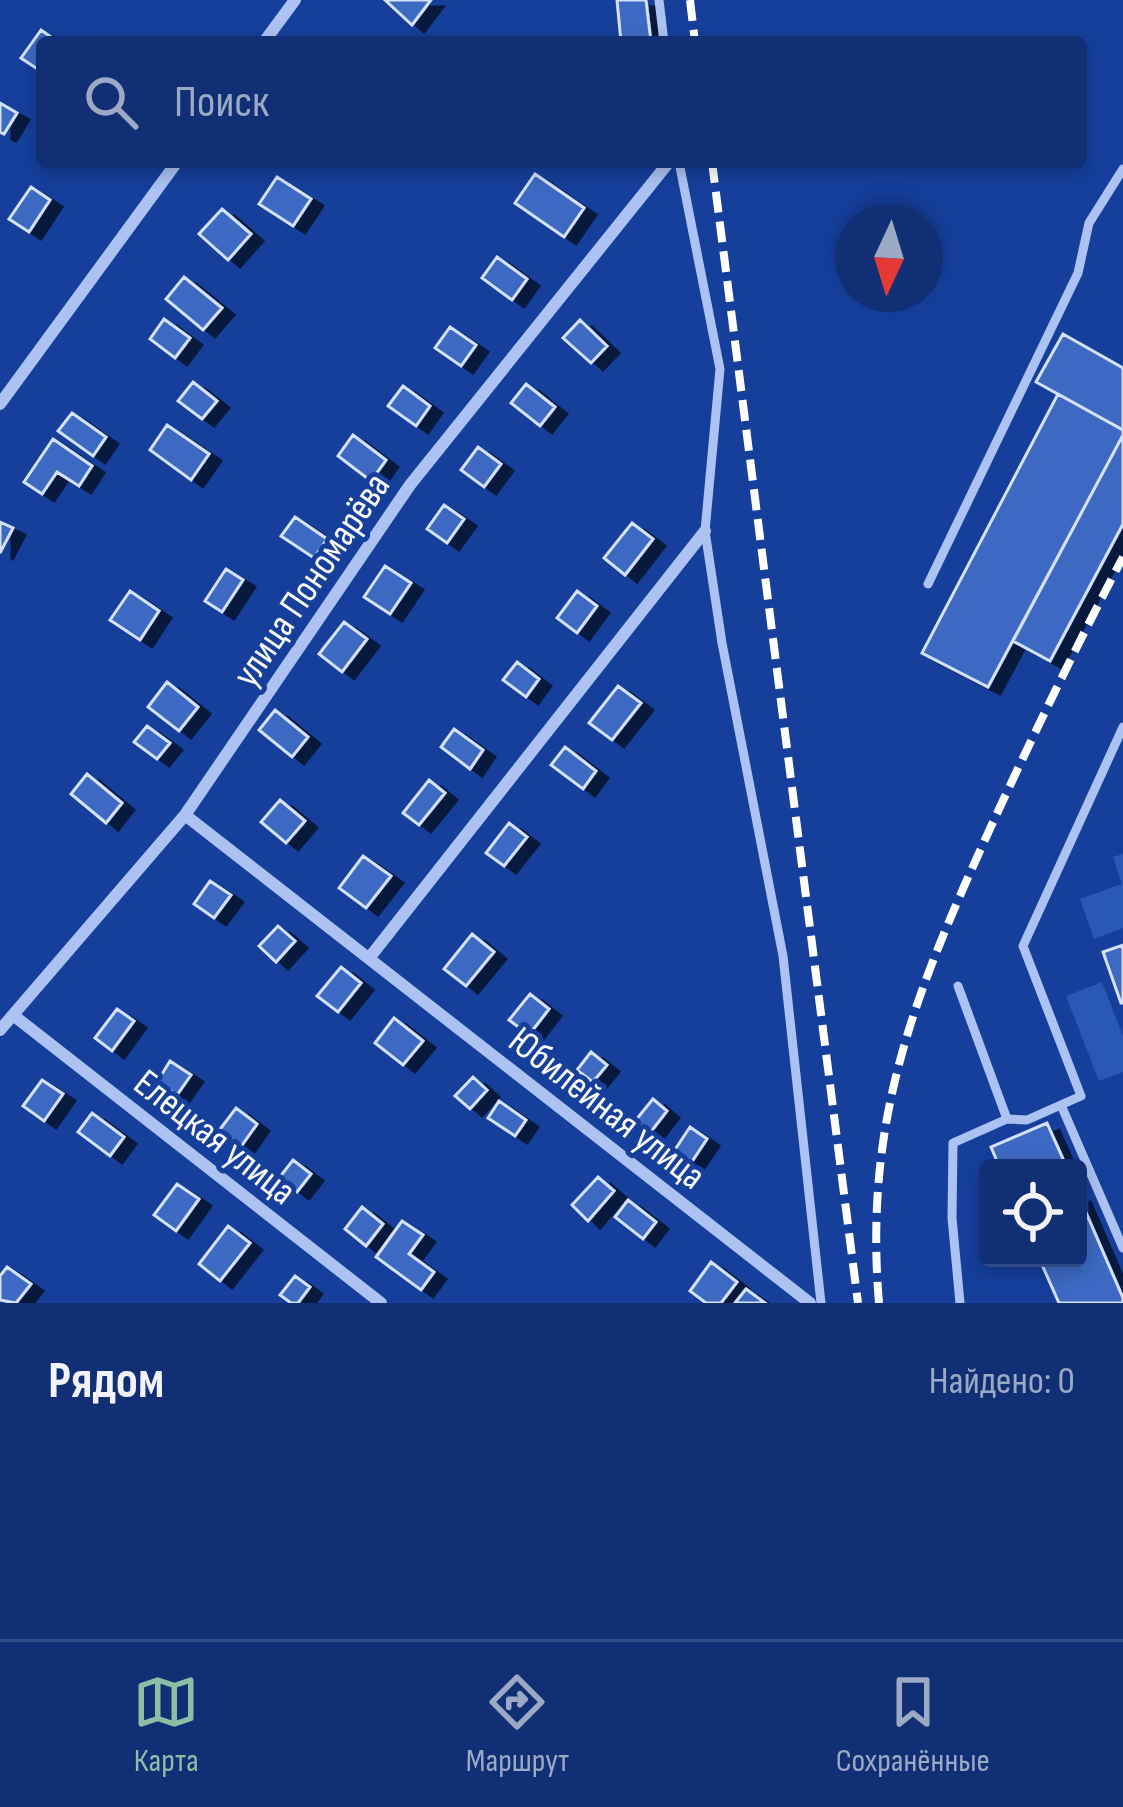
<!DOCTYPE html>
<html lang="ru">
<head>
<meta charset="utf-8">
<style>
	body { margin:0; font-family:"Sofia Sans Condensed",sans-serif; background:#193779; color:#f1f3f6 }
	.controls { position:absolute; right:36px; bottom:36px; display:grid; overflow:hidden; border-radius:12px; box-shadow:0 6px 18px #0003 }
	.controls button { width:108px; height:108px; display:grid; place-items:center; padding:0; border:0; border-bottom:3px solid #304a86; background:#102f74; color:#f1f3f6; font:60px sans-serif }
	.compass { position:absolute; left:835px; top:204px; width:108px; height:108px; border-radius:50%; background:#102f74; box-shadow:0 6px 18px #0003; rotate:184deg }
	.list { margin:0; padding:0; list-style:none }
	h2 { display:flex; justify-content:space-between; align-items:center; height:156px; margin:0; padding:0 48px; font-size:51px }
	h2 small { font-size:39px; font-weight:400; color:#9ca9c5 }
	.icon { flex:none; width:66px; height:66px; fill:none; stroke:currentColor; stroke-width:2; stroke-linecap:round; stroke-linejoin:round }
	.map { position:relative; flex:none; width:1123px; height:1303px; overflow:hidden }
	.search { position:absolute; background:#102f74; box-shadow:0 6px 18px #0003; left:36px; right:36px; top:36px; height:132px; display:flex; align-items:center; gap:30px; box-sizing:border-box; padding:0 42px; border-radius:12px; color:#9ca9c5; font-size:45px }
	.sheet { height:336px; background:#102f74 }
	nav { display:flex; justify-content:space-around; align-items:center; box-sizing:border-box; height:168px; border-top:3px solid #304a86; background:#102f74; font-size:33px; color:#9ca9c5 }
	nav a { display:grid; justify-items:center; gap:6px }
	nav .on { color:#8abfa5 }
	.map>svg:first-child { display:block }
	.green { fill:#2958b9 }
	.building { fill:#3e69c2; stroke:#d3e1fd; stroke-width:3; filter:url(#shadow) }
	.lines { fill:none; stroke-linecap:round; stroke-linejoin:round }
	.service { stroke:#abc2f3; stroke-width:9 }
	.minor { stroke:#abc2f3; stroke-width:12 }
	.rail { stroke:#fff; stroke-width:8; stroke-dasharray:21 9; stroke-linecap:butt }
	.labels { text-anchor:middle; stroke-width:10; stroke-linejoin:round; paint-order:stroke }
	.street-label { font-size:39px; fill:#fff; stroke:#153f9b }
</style>
</head>
<body>
<div class="map">
<svg width="1123" height="1303" viewBox="0 0 1123 1303">
	<defs>
		<filter id="shadow"><feDropShadow dx="12" dy="7" stdDeviation="0" flood-color="#0009"/></filter>
	</defs>
	<rect width="100%" height="100%" fill="#153f9b"/>
	<!-- green -->
	<path class="green" d="M 1123,854 L 1123,928 L 1094,939 L 1080,899 L 1122,884 L 1113,857 Z
		M 1102,982 L 1123,1036 L 1123,1072 L 1099,1081 L 1066,996 Z"/>
	<!-- building -->
	<path class="building" d="M 385,0 L 431,0 L 412,25 Z
		M 617,0 L 646,0 L 651,42 L 621,42 Z
		M 41,30 L 58,42 L 42,42 L 42,72 L 21,58 Z
		M 0,103 L 17,113 L 4,134 L 0,132 Z
		M 535,174 L 584,208 L 564,237 L 515,203 Z
		M 277,177 L 311,199 L 293,226 L 259,204 Z
		M 31,187 L 50,200 L 29,232 L 9,219 Z
		M 222,209 L 251,234 L 228,260 L 199,234 Z
		M 497,257 L 527,279 L 512,300 L 482,278 Z
		M 184,277 L 222,308 L 203,330 L 166,299 Z
		M 164,319 L 190,338 L 175,358 L 150,339 Z
		M 580,320 L 607,346 L 591,363 L 563,338 Z
		M 450,327 L 476,345 L 461,366 L 435,348 Z
		M 1063,334 L 1123,368 L 1123,430 L 1036,382 Z
		M 193,382 L 217,401 L 202,419 L 178,401 Z
		M 526,384 L 555,407 L 540,426 L 511,403 Z
		M 403,386 L 430,406 L 416,426 L 388,406 Z
		M 1058,394 L 1123,430 L 1123,435 L 988,687 L 922,653 Z
		M 72,413 L 106,437 L 93,456 L 58,431 Z
		M 167,425 L 209,454 L 191,480 L 150,450 Z
		M 353,435 L 386,460 L 371,481 L 338,456 Z
		M 1123,435 L 1123,524 L 1050,661 L 1013,641 Z
		M 53,439 L 92,466 L 79,486 L 57,472 L 42,494 L 24,482 Z
		M 478,447 L 501,464 L 484,487 L 461,470 Z
		M 444,505 L 464,519 L 447,543 L 427,529 Z
		M 295,517 L 327,539 L 314,558 L 281,536 Z
		M 0,522 L 13,528 L 0,553 Z
		M 632,523 L 653,539 L 625,575 L 604,558 Z
		M 385,566 L 411,583 L 390,614 L 364,597 Z
		M 226,569 L 243,580 L 222,612 L 205,601 Z
		M 130,591 L 159,611 L 140,640 L 110,620 Z
		M 577,591 L 597,606 L 577,633 L 557,618 Z
		M 344,622 L 367,639 L 342,672 L 319,654 Z
		M 517,662 L 539,679 L 526,697 L 503,680 Z
		M 167,682 L 198,707 L 179,731 L 148,707 Z
		M 618,686 L 641,703 L 612,740 L 589,723 Z
		M 275,710 L 308,737 L 292,757 L 259,730 Z
		M 147,726 L 170,743 L 157,759 L 134,742 Z
		M 454,729 L 483,750 L 470,769 L 441,747 Z
		M 565,747 L 596,771 L 583,789 L 551,765 Z
		M 87,774 L 122,803 L 106,823 L 71,794 Z
		M 429,780 L 445,793 L 419,825 L 403,813 Z
		M 280,800 L 305,821 L 286,843 L 261,822 Z
		M 509,823 L 527,837 L 504,866 L 486,853 Z
		M 363,856 L 391,876 L 366,908 L 339,888 Z
		M 210,881 L 231,895 L 214,918 L 194,904 Z
		M 278,926 L 295,941 L 276,962 L 259,946 Z
		M 472,934 L 494,952 L 466,986 L 444,969 Z
		M 1123,945 L 1123,1003 L 1121,1003 L 1103,952 Z
		M 341,967 L 361,983 L 338,1012 L 317,996 Z
		M 530,994 L 549,1009 L 529,1035 L 509,1020 Z
		M 117,1009 L 134,1021 L 112,1051 L 95,1038 Z
		M 394,1018 L 423,1041 L 403,1065 L 375,1043 Z
		M 591,1052 L 607,1065 L 593,1082 L 577,1070 Z
		M 170,1061 L 191,1075 L 177,1095 L 157,1082 Z
		M 473,1077 L 487,1090 L 470,1109 L 455,1096 Z
		M 42,1080 L 63,1094 L 44,1121 L 23,1106 Z
		M 653,1099 L 667,1111 L 650,1133 L 635,1121 Z
		M 499,1101 L 526,1120 L 515,1136 L 488,1118 Z
		M 236,1108 L 257,1124 L 240,1148 L 218,1132 Z
		M 92,1113 L 124,1137 L 110,1156 L 78,1132 Z
		M 1047,1123 L 1067,1168 L 1000,1168 L 991,1147 Z
		M 690,1127 L 707,1139 L 691,1163 L 674,1151 Z
		M 293,1160 L 311,1174 L 297,1192 L 279,1178 Z
		M 598,1177 L 614,1191 L 588,1221 L 572,1205 Z
		M 177,1184 L 199,1199 L 176,1231 L 154,1215 Z
		M 1078,1194 L 1123,1298 L 1123,1303 L 1059,1303 L 1039,1258 L 1078,1258 Z
		M 628,1200 L 656,1222 L 643,1239 L 615,1217 Z
		M 362,1207 L 383,1224 L 366,1246 L 345,1229 Z
		M 402,1221 L 423,1235 L 409,1254 L 434,1272 L 421,1290 L 376,1257 Z
		M 228,1226 L 250,1243 L 220,1281 L 199,1264 Z
		M 711,1262 L 737,1282 L 721,1303 L 706,1303 L 690,1291 Z
		M 7,1267 L 31,1284 L 16,1303 L 0,1300 L 0,1276 Z
		M 295,1276 L 310,1287 L 298,1303 L 291,1303 L 280,1295 Z
		M 746,1289 L 765,1303 L 735,1303 Z"/>
	<g class="lines">
		<!-- service -->
		<path class="service" d="M 659,0 L 664,42
			M 679,162 L 720,369 L 705,531 L 722,643 L 783,956 L 821,1303
			M 928,584 L 1078,273 L 1089,223 L 1123,169
			M 958,986 L 1007,1119
			M 1061,1105 L 1123,1248
			M 960,1303 L 952,1218 L 953,1143 L 1007,1119 L 1027,1120 L 1081,1096 L 1023,946 L 1123,727"/>
		<!-- minor -->
		<path class="minor" d="M 264,42 L 295,0
			M 0,404 L 177,162
			M 185,815 L 810,1303
			M 370,957 L 705,531
			M 13,1015 L 381,1303
			M 0,1030 L 185,815 L 410,485 L 669,162"/>
		<!-- rail -->
		<path class="rail" d="M 690,0 L 695,42
			M 712,162 L 858,1303
			M 879,1303 C 863,1115 918,986 994,820 C 1035,731 1078,643 1123,557"/>
	</g>
	<g class="labels">
		<!-- street labels -->
		<g class="street-label">
			<text transform="translate(310 579) rotate(-56)" y="14">улица Пономарёва</text>
			<text transform="translate(608 1107) rotate(38)" y="14">Юбилейная улица</text>
			<text transform="translate(216 1136) rotate(38)" y="14">Елецкая улица</text>
		</g>
	</g>
</svg>
<div class="controls">
<button><svg class="icon" aria-label="locate" viewBox="0 0 24 24"><circle cx="12" cy="12" r="6"/><path d="M12 2v4M12 18v4M2 12h4M18 12h4"/></svg></button>
</div>
<svg class="compass" viewBox="-18 -18 36 36"><path d="M0-13l5 13h-10z" fill="#e53935"/><path d="M0 13l5-13h-10z" fill="#9ca9c5"/></svg>
<div class="search"><svg class="icon" aria-label="search" viewBox="0 0 24 24"><circle cx="10" cy="10" r="6"/><path d="M15 15l6 6"/></svg>Поиск</div>
</div>
<section class="sheet">
<h2>Рядом<small>Найдено: 0</small></h2>
<ul class="list">
</ul>
</section>
<nav>
<a class="on"><svg class="icon" aria-label="map" viewBox="0 0 24 24"><path d="M3 6l6-2 6 2 6-2v14l-6 2-6-2-6 2zM9 4v14M15 6v14"/></svg>Карта</a>
<a><svg class="icon" aria-label="directions" viewBox="0 0 24 24"><path d="M12 3l9 9-9 9-9-9zM9 14v-3h6M13 9l2 2-2 2"/></svg>Маршрут</a>
<a><svg class="icon" aria-label="saved" viewBox="0 0 24 24"><path d="M7 4h10v16l-5-4-5 4z"/></svg>Сохранённые</a>
</nav>
</body>
</html>
